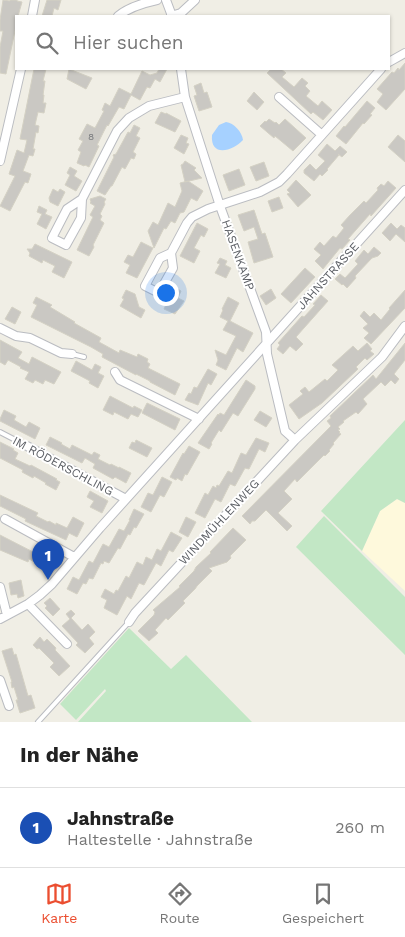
<!DOCTYPE html>
<html lang="de">
<head>
<meta charset="utf-8">
<style>
	body { margin:0; font-family:"Work Sans",sans-serif; background:#f6f6f6; color:#222 }
	.you { position:absolute; left:165px; top:292px; width:18px; height:18px; margin:-12px; border:4px solid #fff; border-radius:50%; background:#1a73e8; box-shadow:0 0 0 8px #1a73e833 }
	.badge { display:grid; place-items:center; width:32px; height:32px; border-radius:50%; background:#eb4e30; color:#fff; font-size:16px; font-weight:700 }
	.pin { position:absolute; translate:-50% -41px; filter:drop-shadow(0 1px 2px #0008) }
	.pin::after { content:''; position:absolute; top:26px; width:18px; height:15px; background:inherit; clip-path:polygon(0 0,100% 0,50% 100%) }
	.list { margin:0; padding:0; list-style:none }
	h2 { display:flex; justify-content:space-between; align-items:center; height:65px; margin:0; padding:0 20px; font-size:21px }
	h2 small { font-size:16px; font-weight:400; color:#767676 }
	.list li { display:grid; grid-template-columns:32px 1fr auto; gap:15px; align-items:center; box-sizing:border-box; height:80px; padding:0 20px; border-top:1px solid #e0e0e0 }
	.list b { display:block; font-size:19px; white-space:nowrap }
	.list p { margin:0; font-size:16px; white-space:nowrap; color:#767676 }
	.list em { font-size:16px; font-style:normal; color:#767676 }
	.icon { flex:none; width:28px; height:28px; fill:none; stroke:currentColor; stroke-width:2; stroke-linecap:round; stroke-linejoin:round }
	.map { position:relative; flex:none; width:405px; height:722px; overflow:hidden }
	.search { position:absolute; background:#fff; box-shadow:0 1px 4px #0004; left:15px; right:15px; top:15px; height:55px; display:flex; align-items:center; gap:12px; box-sizing:border-box; padding:0 18px; border-radius:0px; color:#767676; font-size:19px }
	.sheet { height:145px; background:#fff }
	nav { display:flex; justify-content:space-around; align-items:center; box-sizing:border-box; height:70px; border-top:1px solid #e0e0e0; background:#fff; font-size:14px; color:#767676 }
	nav a { display:grid; justify-items:center; gap:2px }
	nav .on { color:#eb4e30 }
	.map>svg:first-child { display:block }
	.commercial { fill:#fef9dc }
	.green { fill:#c2e7c5 }
	.water { fill:#a6d1ff }
	.building { fill:#cac8c3; stroke:#d4d1c4 }
	.lines { fill:none; stroke-linecap:round; stroke-linejoin:round }
	.lane-casing { stroke:#babcc1; stroke-width:6 }
	.street-casing { stroke:#babcc1; stroke-width:10 }
	.lane { stroke:#fff; stroke-width:4 }
	.street { stroke:#fff; stroke-width:8 }
	.labels { text-anchor:middle; stroke-width:4; stroke-linejoin:round; paint-order:stroke }
	.number-label { font-size:10px; fill:#787a7d }
	.street-label { font-size:12px; fill:#5d6066; stroke:#fff }
</style>
</head>
<body>
<div class="map">
<svg width="405" height="722" viewBox="0 0 405 722">
	<rect width="100%" height="100%" fill="#f0eee5"/>
	<!-- commercial -->
	<path class="commercial" d="M 397,499 L 405,503 L 405,591 L 362,551 L 380,511 Z"/>
	<!-- green -->
	<path class="green" d="M 405,420 L 405,503 L 397,499 L 380,511 L 362,551 L 321,511 Z
		M 324,516 L 405,597 L 405,655 L 296,547 Z
		M 129,628 L 171,669 L 186,655 L 252,722 L 78,722 L 106,691 L 105,689 L 76,720 L 60,704 Z"/>
	<!-- water -->
	<path class="water" d="M 226,122 C 234,123 242,132 243,140 C 233,151 210,158 212,135 L 219,125 Z"/>
	<!-- building -->
	<path class="building" d="M 3,0 L 10,1 L 10,0 L 17,0 L 17,1 L 22,2 L 18,16 L 16,16 L 16,26 L 6,74 L 0,73 L 0,47 L 3,31 L 0,31 L 0,20 Z
		M 47,0 L 61,0 L 58,10 L 54,8 L 52,16 L 42,16 Z
		M 405,63 L 405,89 L 386,110 L 377,102 L 383,94 L 377,89 L 392,72 L 394,73 L 398,68 L 399,70 Z
		M 34,69 L 46,69 L 43,81 L 45,81 L 43,95 L 44,95 L 43,103 L 46,103 L 44,113 L 38,112 L 35,125 L 39,126 L 38,133 L 36,132 L 33,149 L 35,149 L 33,156 L 29,155 L 23,171 L 31,174 L 28,183 L 25,182 L 10,211 L 0,206 L 15,176 L 9,174 L 17,150 L 24,153 L 27,140 L 20,139 Z
		M 69,69 L 92,78 L 86,89 L 67,79 Z
		M 159,69 L 167,69 L 160,82 L 155,79 L 150,88 L 147,87 L 140,100 L 131,95 L 124,109 L 119,107 L 108,126 L 107,125 L 97,145 L 99,146 L 89,167 L 85,165 L 84,166 L 77,163 L 81,152 L 78,150 L 83,141 L 79,139 L 87,124 L 95,128 L 104,111 L 102,110 L 105,103 L 110,106 L 119,88 L 131,94 L 142,71 L 150,75 L 157,73 Z
		M 271,69 L 281,69 L 286,73 L 282,77 L 294,87 L 302,78 L 308,83 L 305,86 L 310,91 L 306,96 L 318,106 L 322,101 L 332,110 L 323,120 L 313,112 L 311,114 L 267,73 Z
		M 201,83 L 204,93 L 207,92 L 212,107 L 199,111 L 194,96 L 197,95 L 194,86 Z
		M 254,92 L 264,102 L 257,110 L 247,101 Z
		M 367,101 L 375,108 L 370,114 L 372,115 L 364,124 L 363,123 L 346,144 L 336,136 L 344,126 L 345,127 Z
		M 161,112 L 166,114 L 166,113 L 181,121 L 175,132 L 155,123 Z
		M 269,119 L 275,123 L 276,122 L 279,125 L 285,119 L 306,138 L 293,151 L 275,136 L 274,138 L 260,126 L 265,121 L 266,122 Z
		M 134,125 L 140,128 L 136,136 L 140,138 L 133,152 L 136,154 L 134,159 L 131,158 L 125,169 L 122,167 L 112,186 L 111,186 L 105,195 L 97,191 L 114,157 L 113,155 L 116,154 L 128,132 L 130,133 Z
		M 181,135 L 188,138 L 186,143 L 189,144 L 184,154 L 174,148 Z
		M 398,135 L 405,141 L 405,162 L 388,147 Z
		M 327,144 L 335,151 L 340,146 L 347,152 L 342,157 L 338,154 L 339,155 L 327,169 L 328,170 L 322,176 L 320,174 L 314,181 L 304,173 L 304,170 L 310,164 L 316,170 L 325,161 L 318,155 Z
		M 185,161 L 196,168 L 194,170 L 202,178 L 185,182 L 181,165 L 183,164 Z
		M 264,162 L 269,176 L 256,181 L 250,167 Z
		M 70,167 L 77,171 L 74,176 L 82,181 L 76,191 L 65,185 L 70,175 L 67,173 Z
		M 239,169 L 245,185 L 229,191 L 223,175 Z
		M 296,180 L 311,195 L 298,207 L 287,194 L 290,193 L 287,190 Z
		M 188,181 L 203,191 L 197,201 L 191,198 L 184,212 L 180,213 L 175,223 L 171,221 L 166,229 L 164,228 L 154,248 L 148,231 L 153,222 L 158,225 L 168,203 L 175,207 L 182,191 L 180,183 Z
		M 388,181 L 396,188 L 371,216 L 370,214 L 348,239 L 350,240 L 342,249 L 340,248 L 323,269 L 315,261 L 321,255 L 314,249 L 320,242 L 324,246 L 333,236 L 336,238 L 344,228 L 341,225 L 350,215 L 364,201 L 366,203 L 378,190 L 377,188 L 381,184 L 384,186 Z
		M 53,189 L 58,192 L 60,189 L 65,192 L 58,206 L 50,202 L 49,198 Z
		M 100,196 L 106,199 L 104,202 L 105,204 L 100,214 L 102,216 L 100,220 L 104,223 L 93,245 L 94,247 L 89,256 L 77,250 L 93,217 L 90,215 L 95,206 L 90,203 L 91,202 L 90,199 Z
		M 279,197 L 283,208 L 272,212 L 268,201 Z
		M 39,206 L 47,210 L 45,214 L 52,217 L 46,229 L 37,224 L 42,214 L 37,212 Z
		M 254,210 L 262,234 L 265,233 L 273,257 L 254,263 L 248,242 L 258,239 L 254,227 L 244,231 L 238,215 Z
		M 197,223 L 208,229 L 204,237 L 201,235 L 194,248 L 200,251 L 194,263 L 180,256 Z
		M 391,223 L 397,229 L 401,225 L 405,228 L 405,242 L 396,234 L 390,241 L 382,233 Z
		M 141,242 L 153,248 L 137,278 L 126,273 L 130,265 L 124,262 L 128,255 L 133,257 Z
		M 35,244 L 72,262 L 64,278 L 52,272 L 55,266 L 43,260 L 42,263 L 29,256 L 30,253 L 27,249 L 32,249 Z
		M 374,247 L 381,253 L 378,256 L 372,258 L 355,276 L 356,278 L 347,288 L 343,284 L 342,285 L 335,279 L 340,274 L 345,278 L 358,264 L 355,261 L 364,250 L 368,254 Z
		M 220,258 L 227,261 L 225,265 L 231,268 L 226,278 L 215,273 L 220,264 L 217,263 Z
		M 305,268 L 315,277 L 291,303 L 281,294 Z
		M 174,287 L 181,291 L 178,298 L 184,301 L 175,314 L 164,309 Z
		M 271,289 L 276,298 L 266,305 L 260,296 Z
		M 126,290 L 135,294 L 139,307 L 145,310 L 141,318 L 120,306 L 124,299 L 122,298 Z
		M 405,290 L 405,308 L 371,344 L 364,338 L 369,333 L 363,328 L 368,324 L 360,316 L 364,311 L 370,317 L 374,313 L 381,320 L 390,309 L 389,308 Z
		M 321,295 L 328,301 L 296,337 L 303,344 L 296,351 L 290,346 L 283,354 L 277,349 L 280,345 L 278,343 L 302,316 L 304,317 L 315,305 L 313,304 Z
		M 36,297 L 52,305 L 50,307 L 75,322 L 74,323 L 101,338 L 99,342 L 119,353 L 120,350 L 137,357 L 138,354 L 148,359 L 147,362 L 150,364 L 148,368 L 180,384 L 175,395 L 150,382 L 150,381 L 136,374 L 136,375 L 102,357 L 103,354 L 91,347 L 31,317 L 37,305 L 33,303 Z
		M 228,297 L 239,303 L 230,321 L 253,333 L 243,352 L 237,348 L 226,370 L 216,365 L 218,360 L 215,350 L 226,355 L 236,336 L 223,330 L 228,321 L 220,317 L 223,310 L 222,309 Z
		M 12,307 L 21,312 L 15,324 L 5,319 Z
		M 0,340 L 22,352 L 18,358 L 29,364 L 32,357 L 61,372 L 54,384 L 45,380 L 43,384 L 35,380 L 33,383 L 25,379 L 29,372 L 20,368 L 21,367 L 8,360 L 5,365 L 0,362 Z
		M 367,343 L 372,349 L 370,351 L 374,354 L 367,360 L 365,358 L 356,367 L 358,369 L 322,403 L 299,419 L 289,405 L 303,394 L 300,391 L 305,387 L 309,392 L 325,379 L 327,381 L 338,370 L 332,365 L 353,346 L 358,351 Z
		M 405,343 L 405,360 L 394,374 L 399,379 L 395,384 L 391,380 L 385,386 L 381,382 L 363,399 L 367,404 L 358,414 L 356,412 L 343,421 L 344,422 L 338,427 L 340,429 L 338,430 L 340,432 L 339,433 L 341,434 L 333,443 L 334,444 L 329,450 L 330,451 L 325,456 L 324,455 L 297,482 L 295,479 L 284,491 L 292,499 L 278,513 L 292,526 L 287,531 L 266,510 L 255,521 L 252,521 L 250,524 L 242,516 L 331,426 L 327,421 L 331,418 L 330,416 L 373,375 L 376,379 Z
		M 76,361 L 92,370 L 95,364 L 101,367 L 98,373 L 104,376 L 98,388 L 89,383 L 90,381 L 71,371 Z
		M 208,369 L 217,374 L 211,385 L 208,383 L 198,405 L 185,400 L 189,393 L 191,394 L 194,387 L 197,388 Z
		M 246,380 L 255,386 L 255,389 L 238,416 L 233,413 L 221,432 L 219,430 L 211,443 L 212,444 L 209,449 L 198,443 L 218,414 L 219,415 L 220,413 L 224,415 Z
		M 110,396 L 133,408 L 134,406 L 142,410 L 138,417 L 131,414 L 128,419 L 114,412 L 113,415 L 103,410 Z
		M 147,403 L 180,419 L 175,430 L 142,413 Z
		M 4,410 L 16,416 L 14,420 L 26,427 L 29,422 L 40,428 L 35,439 L 0,421 L 0,419 Z
		M 260,411 L 272,418 L 266,427 L 254,420 Z
		M 50,437 L 62,443 L 61,444 L 70,449 L 72,445 L 92,455 L 94,452 L 100,455 L 98,459 L 110,465 L 111,464 L 119,468 L 119,467 L 131,473 L 126,483 L 115,477 L 113,479 L 93,468 L 95,464 L 85,458 L 82,463 L 46,445 Z
		M 256,438 L 269,443 L 265,452 L 259,449 L 249,469 L 245,468 L 235,486 L 230,484 L 221,502 L 215,499 L 205,518 L 195,513 L 205,493 L 208,495 L 213,486 L 216,488 L 217,485 L 219,486 L 228,471 L 232,473 L 241,453 L 246,455 Z
		M 136,440 L 152,448 L 147,457 L 129,448 L 132,442 L 135,443 Z
		M 0,442 L 14,449 L 13,450 L 18,453 L 15,459 L 30,466 L 31,465 L 57,479 L 56,480 L 60,482 L 56,490 L 45,484 L 46,483 L 34,476 L 33,478 L 22,472 L 23,470 L 0,458 Z
		M 189,446 L 200,452 L 187,475 L 185,474 L 182,481 L 177,478 L 176,480 L 170,477 L 183,453 L 184,454 Z
		M 162,477 L 172,482 L 164,497 L 160,495 L 151,512 L 141,507 L 148,493 L 153,495 Z
		M 90,491 L 108,501 L 102,513 L 90,507 L 94,501 L 87,497 Z
		M 0,495 L 38,513 L 36,516 L 48,522 L 49,521 L 56,525 L 56,523 L 67,528 L 73,517 L 84,523 L 77,537 L 69,533 L 66,540 L 25,521 L 26,519 L 0,506 Z
		M 134,509 L 144,514 L 136,528 L 134,527 L 130,535 L 128,534 L 120,549 L 118,548 L 109,563 L 104,561 L 103,564 L 101,563 L 93,579 L 89,578 L 86,584 L 83,583 L 77,594 L 67,589 L 73,577 L 79,580 L 89,561 L 93,563 L 103,544 L 109,547 L 119,529 L 124,531 L 130,520 L 129,520 Z
		M 186,517 L 196,522 L 188,537 L 179,532 Z
		M 233,528 L 246,540 L 230,556 L 231,558 L 227,562 L 209,568 L 212,571 L 197,586 L 195,589 L 183,601 L 185,603 L 168,620 L 166,618 L 155,630 L 158,633 L 149,641 L 138,631 L 154,615 L 155,612 L 153,610 L 180,587 L 179,586 L 194,571 L 196,567 L 211,553 L 210,552 Z
		M 171,532 L 182,538 L 173,552 L 169,550 L 161,566 L 156,563 L 144,585 L 139,583 L 131,599 L 127,596 L 117,615 L 104,608 L 107,600 L 101,597 L 105,589 L 114,594 L 116,590 L 118,591 L 126,576 L 129,578 L 137,562 L 143,565 L 146,557 L 152,560 L 157,549 L 161,551 Z
		M 0,535 L 37,554 L 38,550 L 56,560 L 51,571 L 29,559 L 28,562 L 0,550 Z
		M 21,580 L 24,596 L 18,598 L 17,594 L 11,595 L 9,583 Z
		M 50,598 L 60,609 L 53,616 L 45,608 L 47,606 L 44,603 Z
		M 71,610 L 75,614 L 71,618 L 82,630 L 88,624 L 95,632 L 89,638 L 94,644 L 85,653 L 76,645 L 78,643 L 62,626 L 70,619 L 66,614 Z
		M 40,637 L 44,642 L 47,639 L 56,648 L 55,650 L 70,666 L 59,676 L 50,667 L 54,663 L 39,648 L 37,649 L 33,645 Z
		M 12,648 L 14,655 L 16,654 L 28,696 L 31,695 L 35,708 L 20,713 L 16,700 L 18,700 L 14,687 L 12,688 L 11,682 L 12,682 L 2,651 Z"/>
	<g class="lines">
		<defs>
			<path id="lane" d="M 72,354 L 84,357
				M 0,432 L 27,446
				M 38,722 L 129,622"/>
			<path id="street" d="M 166,0 L 172,16
				M 32,16 L 35,0
				M 118,16 C 129,7 143,3 157,0
				M 171,16 L 181,13 L 195,0
				M 389,62 L 405,53
				M 181,69 L 185,97 L 220,206 L 266,332 L 267,354 L 285,431 L 295,440
				M 279,97 L 322,135
				M 0,161 L 21,69
				M 82,199 L 67,209 L 52,238 L 66,245 L 81,218 L 82,199 L 117,131 L 129,118 L 149,106 L 185,97
				M 171,253 L 173,268 L 160,291 L 157,292 L 145,286 L 160,258 L 171,253 L 187,223 L 192,217 L 208,209 L 260,192 L 279,182 L 287,174 L 381,69
				M 0,328 L 16,336 L 30,338 L 61,353 L 72,354
				M 115,372 L 120,380 L 199,419
				M 27,446 L 126,499
				M 5,519 L 74,557
				M 0,587 L 7,615
				M 28,604 L 67,644
				M 0,619 L 28,604 L 40,595 L 52,584 L 100,528 L 405,190
				M 129,622 L 135,613 L 295,440 L 382,357 L 405,326
				M 0,680 L 9,706"/>
		</defs>
		<!-- lane casing -->
		<use href="#lane" class="lane-casing"/>
		<!-- street casing -->
		<use href="#street" class="street-casing"/>
		<!-- lane -->
		<use href="#lane" class="lane"/>
		<!-- street -->
		<use href="#street" class="street"/>
	</g>
	<g class="labels">
		<!-- number labels -->
		<g class="number-label">
			<text x="91" y="140">8</text>
		</g>
		<!-- street labels -->
		<g class="street-label">
			<text transform="translate(238 255) rotate(70)" y="4">HASENKAMP</text>
			<text transform="translate(328 276) rotate(-48)" y="4">JAHNSTRASSE</text>
			<text transform="translate(63 466) rotate(28)" y="4">IM RÖDERSCHLING</text>
			<text transform="translate(219 522) rotate(-47)" y="4">WINDMÜHLENWEG</text>
		</g>
	</g>
</svg>
<div class="you"></div>
<div class="pin badge" style="left:48px;top:580px;background:#1a4fb4">1</div>
<div class="search"><svg class="icon" aria-label="search" viewBox="0 0 24 24"><circle cx="10" cy="10" r="6"/><path d="M15 15l6 6"/></svg>Hier suchen</div>
</div>
<section class="sheet">
<h2>In der Nähe<small></small></h2>
<ul class="list">
<li><span class="badge" style="background:#1a4fb4">1</span><div><b>Jahnstraße</b><p>Haltestelle · Jahnstraße</p></div><em>260 m</em></li>
</ul>
</section>
<nav>
<a class="on"><svg class="icon" aria-label="map" viewBox="0 0 24 24"><path d="M3 6l6-2 6 2 6-2v14l-6 2-6-2-6 2zM9 4v14M15 6v14"/></svg>Karte</a>
<a><svg class="icon" aria-label="directions" viewBox="0 0 24 24"><path d="M12 3l9 9-9 9-9-9zM9 14v-3h6M13 9l2 2-2 2"/></svg>Route</a>
<a><svg class="icon" aria-label="saved" viewBox="0 0 24 24"><path d="M7 4h10v16l-5-4-5 4z"/></svg>Gespeichert</a>
</nav>
</body>
</html>
